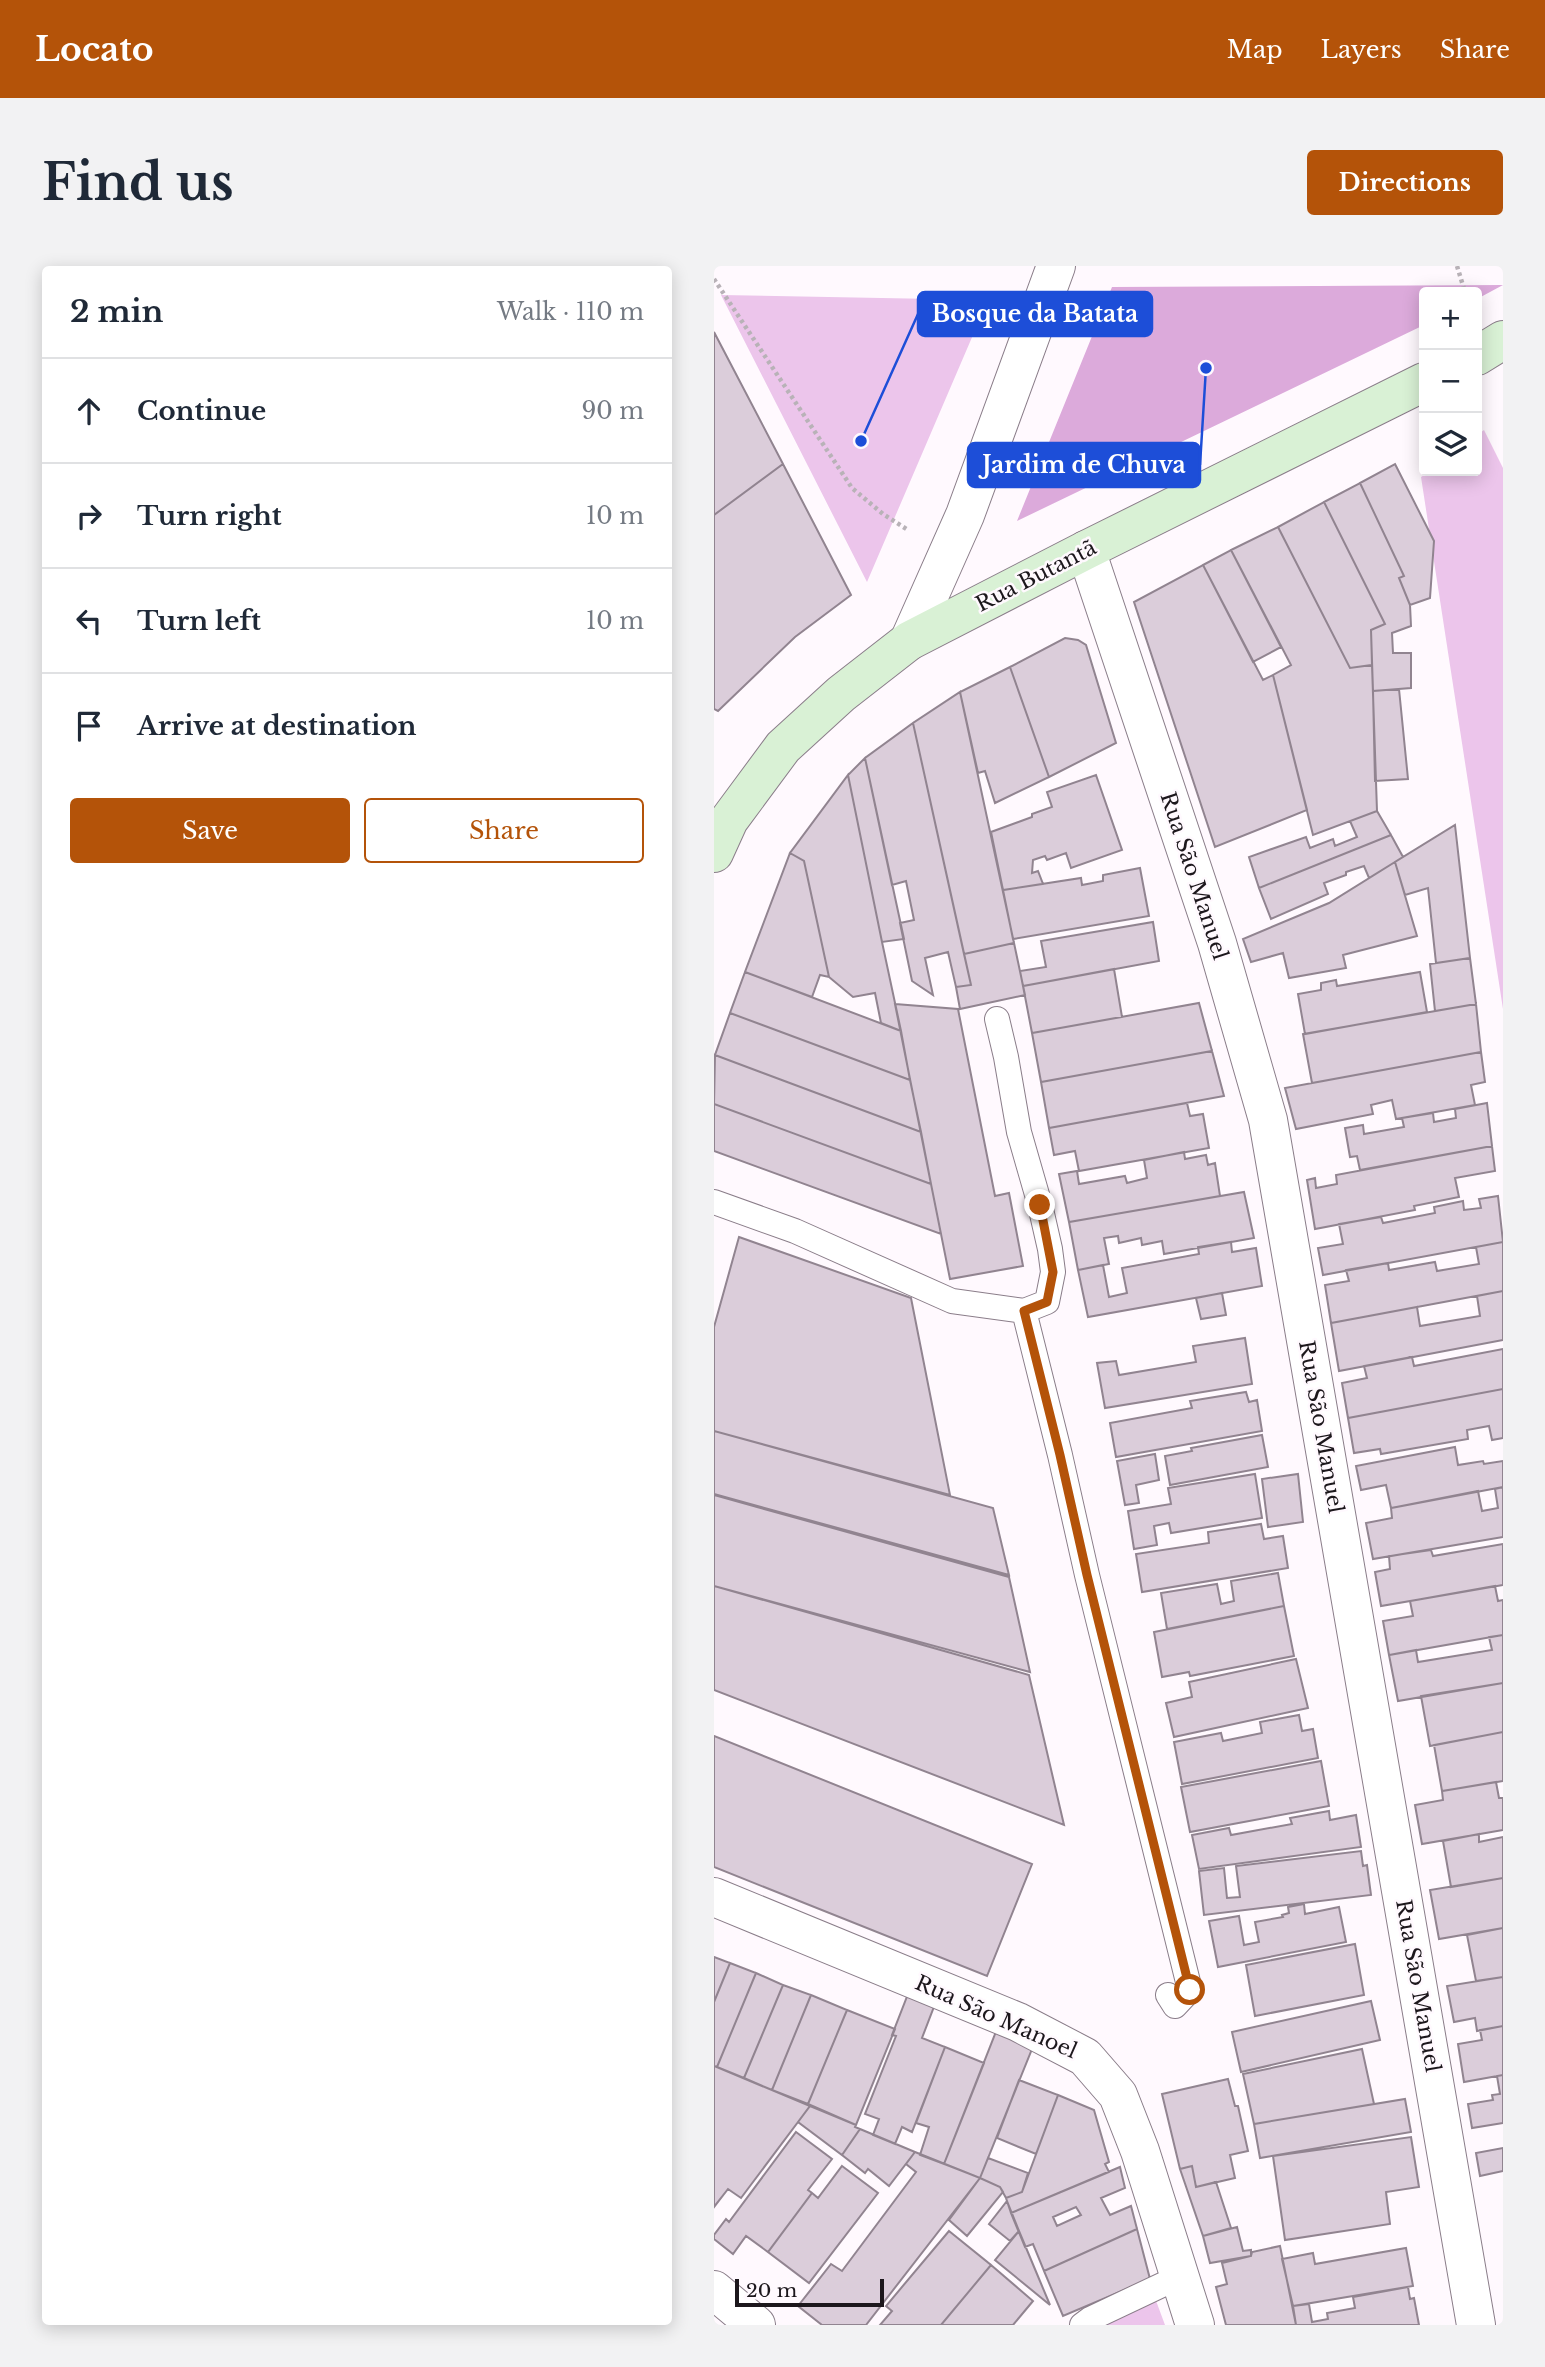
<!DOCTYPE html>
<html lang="en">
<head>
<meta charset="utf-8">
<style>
	body { margin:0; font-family:"Libre Baskerville",serif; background:#f2f2f3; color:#1f2937 }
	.controls { position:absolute; right:21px; top:21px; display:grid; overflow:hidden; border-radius:7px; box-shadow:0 4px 18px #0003 }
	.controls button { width:63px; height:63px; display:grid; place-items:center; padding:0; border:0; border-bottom:2px solid #e0e1e3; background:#fff; color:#1f2937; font:35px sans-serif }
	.scale { position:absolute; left:21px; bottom:18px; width:149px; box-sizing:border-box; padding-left:7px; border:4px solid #1c171c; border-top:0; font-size:19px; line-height:24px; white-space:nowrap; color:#1c171c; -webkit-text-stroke:5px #fff9fe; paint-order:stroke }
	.stop { position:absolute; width:21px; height:21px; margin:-16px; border:5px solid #b45309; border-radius:50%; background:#fff }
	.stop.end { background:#b45309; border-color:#fff; box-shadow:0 2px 7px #0008 }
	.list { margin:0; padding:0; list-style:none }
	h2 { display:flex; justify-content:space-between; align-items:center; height:91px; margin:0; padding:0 28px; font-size:30px }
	h2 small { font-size:23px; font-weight:400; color:#747a83 }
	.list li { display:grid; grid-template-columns:46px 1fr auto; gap:21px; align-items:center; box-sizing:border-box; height:105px; padding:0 28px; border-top:2px solid #e0e1e3 }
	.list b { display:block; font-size:26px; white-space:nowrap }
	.list em { font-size:23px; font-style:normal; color:#747a83 }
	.actions { display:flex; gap:14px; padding:21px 28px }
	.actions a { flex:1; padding:16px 0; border:2px solid #b45309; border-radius:7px; text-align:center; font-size:24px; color:#b45309 }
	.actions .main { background:#b45309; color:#fff }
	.icon { flex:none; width:38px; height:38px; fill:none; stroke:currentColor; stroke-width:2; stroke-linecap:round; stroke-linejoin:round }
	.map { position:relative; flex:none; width:789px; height:2059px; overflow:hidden; border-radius:7px }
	header { display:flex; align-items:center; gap:42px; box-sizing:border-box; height:98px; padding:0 35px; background:#b45309; color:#fff }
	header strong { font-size:33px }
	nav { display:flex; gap:38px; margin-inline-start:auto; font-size:24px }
	.intro { display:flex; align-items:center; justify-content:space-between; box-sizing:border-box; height:168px; padding:0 42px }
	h1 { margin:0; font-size:49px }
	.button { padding:18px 32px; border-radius:7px; background:#b45309; color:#fff; font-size:24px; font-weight:700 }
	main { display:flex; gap:42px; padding:0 42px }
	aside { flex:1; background:#fff; border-radius:7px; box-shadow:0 4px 18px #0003 }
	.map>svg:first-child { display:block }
	.green { fill:#ecc5eb }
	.forest { fill:#dcaadb }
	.building { fill:#dbcdda; stroke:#918490; stroke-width:2; fill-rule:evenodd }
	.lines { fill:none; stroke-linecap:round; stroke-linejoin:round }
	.service-casing { stroke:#8a7d89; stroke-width:26 }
	.minor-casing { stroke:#8a7d89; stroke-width:40 }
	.secondary-casing { stroke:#8a7d89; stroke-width:40 }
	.path { stroke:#b8b2b7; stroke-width:4.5; stroke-dasharray:3.5 3.5; stroke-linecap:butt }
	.service { stroke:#fff; stroke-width:24 }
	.minor { stroke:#fff; stroke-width:38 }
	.secondary { stroke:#d9f1d5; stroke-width:38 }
	.route { stroke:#b45309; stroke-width:9 }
	.labels { text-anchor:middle; stroke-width:5; stroke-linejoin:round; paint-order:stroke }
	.street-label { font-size:21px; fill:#1c171c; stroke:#fff9fe }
	.leader { fill:none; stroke:#1d4ed8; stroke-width:2.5 }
	.callout-dot { fill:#1d4ed8; stroke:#fff9fe; stroke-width:2.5 }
	.callout { fill:#1d4ed8; stroke:#1d4ed8; stroke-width:2.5 }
	.callout-label { font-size:23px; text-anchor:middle; font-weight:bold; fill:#fff }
</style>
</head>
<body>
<header>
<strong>Locato</strong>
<nav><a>Map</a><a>Layers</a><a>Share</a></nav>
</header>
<div class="intro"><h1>Find us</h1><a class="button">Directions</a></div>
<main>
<aside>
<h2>2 min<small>Walk · 110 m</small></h2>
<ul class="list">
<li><svg class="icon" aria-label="ahead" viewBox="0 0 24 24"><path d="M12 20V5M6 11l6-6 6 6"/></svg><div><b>Continue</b></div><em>90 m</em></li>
<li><svg class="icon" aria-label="right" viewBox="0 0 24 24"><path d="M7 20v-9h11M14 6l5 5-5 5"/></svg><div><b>Turn right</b></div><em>10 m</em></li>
<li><svg class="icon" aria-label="left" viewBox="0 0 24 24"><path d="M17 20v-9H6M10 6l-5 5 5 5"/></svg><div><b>Turn left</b></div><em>10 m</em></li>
<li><svg class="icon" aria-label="arrive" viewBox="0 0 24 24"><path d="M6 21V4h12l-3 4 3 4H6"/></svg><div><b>Arrive at destination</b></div></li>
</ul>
<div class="actions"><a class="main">Save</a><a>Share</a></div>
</aside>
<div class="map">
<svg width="789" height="2059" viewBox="0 0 789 2059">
	<rect width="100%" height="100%" fill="#fff9fe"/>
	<!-- green -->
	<path class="green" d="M 7,29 L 274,34 L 153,316 Z
		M 770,164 L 789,202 L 789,743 L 707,211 L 716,205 L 763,205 L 763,169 Z
		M 441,2032 L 451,2059 L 368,2059 Z"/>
	<!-- forest -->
	<path class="forest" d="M 789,19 L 763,33 L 763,26 L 710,26 L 710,59 L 303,255 L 398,21 Z"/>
	<!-- building -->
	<path class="building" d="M 0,66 L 69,198 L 0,249 Z
		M 69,198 L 137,329 L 81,371 L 4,445 L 0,443 L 0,249 Z
		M 681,198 L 720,275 L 716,332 L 696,339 L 685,312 L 690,310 L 646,217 Z
		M 646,217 L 690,310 L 685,312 L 696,339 L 697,360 L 678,367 L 679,387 L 697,387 L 697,422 L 659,425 L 657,364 L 671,358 L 610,236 Z
		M 610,236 L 671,358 L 657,364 L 658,399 L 636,402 L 564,261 Z
		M 564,261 L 636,402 L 658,399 L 663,545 L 599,569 L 559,409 L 577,399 L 517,284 Z
		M 517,284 L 567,381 L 539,396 L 489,299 Z
		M 489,299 L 549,414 L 559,409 L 593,544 L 501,581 L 420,336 Z
		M 351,372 L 364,374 L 372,379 L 402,477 L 335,511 L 296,401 Z
		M 296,401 L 335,511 L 281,537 L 271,505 L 264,507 L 246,426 Z
		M 685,423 L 694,513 L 661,515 L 659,425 Z
		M 246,426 L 300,677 L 250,688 L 199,457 Z
		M 199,457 L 257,719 L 242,721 L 234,686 L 211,692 L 219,729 L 198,715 L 186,657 L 200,654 L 192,615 L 178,619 L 151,492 Z
		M 151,492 L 190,673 L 168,676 L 134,509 Z
		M 134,509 L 168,676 L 187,765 L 167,757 L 161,727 L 139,731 L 115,711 L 90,595 L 76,587 Z
		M 382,509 L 408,584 L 357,602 L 352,587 L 333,594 L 331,590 L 319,594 L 318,607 L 324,605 L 329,618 L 289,624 L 277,566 L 318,551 L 318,548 L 338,541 L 333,526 Z
		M 663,545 L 677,569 L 545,622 L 535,591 L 592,571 L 596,582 L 619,573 L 621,580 L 643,571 L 636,555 Z
		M 741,559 L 756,692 L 722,697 L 714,622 L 691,629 L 681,596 Z
		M 677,569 L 689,591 L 655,612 L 650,600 L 632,606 L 632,609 L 610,617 L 614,628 L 557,653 L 545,622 Z
		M 76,587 L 90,595 L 115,711 L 106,709 L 98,731 L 31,706 Z
		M 681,596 L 703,670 L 629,689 L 632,702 L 575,712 L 569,687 L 537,696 L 529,673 L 615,637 Z
		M 426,602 L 435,650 L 299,673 L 289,624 L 367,612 L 368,619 L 389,615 L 389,609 Z
		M 439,656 L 445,695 L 309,720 L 306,705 L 332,701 L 327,675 Z
		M 300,677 L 311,729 L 246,743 L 242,721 L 257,719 L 250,688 Z
		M 756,692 L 762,738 L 721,745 L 716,698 Z
		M 400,703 L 408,751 L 318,767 L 309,720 Z
		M 31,706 L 187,765 L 196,814 L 16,747 Z
		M 706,706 L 713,746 L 591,768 L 584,728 L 607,724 L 607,717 L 622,714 L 623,720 Z
		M 485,737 L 498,785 L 327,816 L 318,767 Z
		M 181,738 L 244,743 L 281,930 L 295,927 L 309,1000 L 236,1013 Z
		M 762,738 L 767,786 L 598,817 L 589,768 Z
		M 16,747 L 196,814 L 207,866 L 1,789 Z
		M 498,785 L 510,830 L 335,862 L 327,816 Z
		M 767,786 L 771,816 L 757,819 L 761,839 L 682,853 L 678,834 L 657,839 L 659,848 L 582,863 L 571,822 Z
		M 1,789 L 207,866 L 217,918 L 0,838 Z
		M 473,837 L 476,850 L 489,848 L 495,882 L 365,905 L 361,885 L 340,889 L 335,862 Z
		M 773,837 L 778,880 L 646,904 L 643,890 L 636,891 L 631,862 L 649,859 L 650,868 L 690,861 L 688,852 L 719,847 L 720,856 L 742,852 L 741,843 Z
		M 0,838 L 217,918 L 227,968 L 0,885 Z
		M 778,880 L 781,905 L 741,912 L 745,931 L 700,940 L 701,944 L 601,963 L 593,914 L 601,912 L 602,922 L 623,918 L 622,909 Z
		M 470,886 L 471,893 L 492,889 L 494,899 L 501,897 L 506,930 L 355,956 L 345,908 L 363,905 L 365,918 L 411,910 L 413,917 L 433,912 L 430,894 Z
		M 530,926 L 540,972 L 450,988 L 448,975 L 428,979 L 427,972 L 405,977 L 404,970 L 390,972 L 395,998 L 364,1004 L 355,956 Z
		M 784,930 L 789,976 L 609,1009 L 604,982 L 629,978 L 625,958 L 667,951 L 669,957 L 721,947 L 720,941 L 749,935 L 750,944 L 767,942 L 765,933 Z
		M 25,971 L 197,1032 L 236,1229 L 0,1165 L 0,1061 Z
		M 517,976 L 518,986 L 542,982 L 548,1020 L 374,1051 L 364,1004 L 389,999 L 395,1031 L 413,1027 L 408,1002 L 485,988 L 484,981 Z
		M 789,976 L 789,1025 L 617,1057 L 611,1019 L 635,1015 L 632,1004 L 674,997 L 675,1004 L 721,996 L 723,1005 L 765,998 L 762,981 Z
		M 789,1025 L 789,1074 L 625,1105 L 617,1057 L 703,1041 L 706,1060 L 766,1050 L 763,1030 Z
		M 508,1027 L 512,1049 L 487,1053 L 482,1032 Z
		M 531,1072 L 538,1118 L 391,1142 L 383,1097 L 402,1095 L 405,1109 L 482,1096 L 479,1080 Z
		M 789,1083 L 789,1123 L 634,1152 L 628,1117 L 653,1112 L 650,1100 L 698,1091 L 700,1100 Z
		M 789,1123 L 789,1172 L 778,1174 L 775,1160 L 753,1164 L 754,1173 L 667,1188 L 666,1183 L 640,1187 L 634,1152 Z
		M 532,1126 L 535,1136 L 543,1134 L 548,1165 L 402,1191 L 396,1157 L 478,1142 L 476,1135 Z
		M 0,1165 L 279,1242 L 295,1309 L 0,1228 Z
		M 548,1169 L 554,1201 L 456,1219 L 451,1190 L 478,1185 L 477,1182 Z
		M 741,1181 L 744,1199 L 769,1195 L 770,1198 L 789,1195 L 789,1221 L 677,1242 L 672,1219 L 647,1224 L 642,1200 Z
		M 441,1188 L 445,1214 L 422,1219 L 425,1237 L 411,1239 L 403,1195 Z
		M 541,1208 L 548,1252 L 457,1267 L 455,1257 L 440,1260 L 443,1279 L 420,1283 L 414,1245 L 457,1238 L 454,1222 Z
		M 584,1208 L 589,1256 L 554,1261 L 548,1213 Z
		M 789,1221 L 789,1271 L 659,1293 L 652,1257 L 678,1252 L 677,1242 L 764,1225 L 768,1245 L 784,1242 L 781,1223 Z
		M 0,1229 L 295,1311 L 316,1406 L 0,1320 Z
		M 547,1258 L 550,1273 L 569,1270 L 574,1302 L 428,1326 L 422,1288 L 495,1277 L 494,1266 Z
		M 789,1278 L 789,1319 L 667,1340 L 661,1306 L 676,1303 L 675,1290 L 717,1284 L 719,1290 Z
		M 564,1307 L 570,1340 L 453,1363 L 447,1327 L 503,1318 L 507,1338 L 520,1335 L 517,1315 Z
		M 0,1320 L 315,1409 L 350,1559 L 0,1424 Z
		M 781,1320 L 784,1335 L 789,1334 L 789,1369 L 675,1389 L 669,1355 L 699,1350 L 696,1335 Z
		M 570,1340 L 580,1390 L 476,1410 L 475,1406 L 448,1411 L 440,1366 Z
		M 789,1369 L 789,1417 L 684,1435 L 675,1389 L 702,1384 L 704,1396 L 778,1384 L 775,1371 Z
		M 582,1393 L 594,1442 L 460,1471 L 452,1437 L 478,1431 L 475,1416 Z
		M 789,1417 L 789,1466 L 716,1480 L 707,1430 Z
		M 585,1449 L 588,1465 L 599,1463 L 604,1492 L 468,1518 L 460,1476 L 507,1467 L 509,1475 L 548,1467 L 546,1456 Z
		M 789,1466 L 789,1515 L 728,1525 L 720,1479 Z
		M 0,1470 L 318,1598 L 273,1710 L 0,1601 Z
		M 607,1495 L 615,1540 L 476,1566 L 467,1521 Z
		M 782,1516 L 785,1532 L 789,1532 L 789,1564 L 708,1578 L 701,1539 L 729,1534 L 728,1525 Z
		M 615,1545 L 616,1554 L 642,1549 L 647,1581 L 485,1603 L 478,1569 L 515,1562 L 517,1569 L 578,1558 L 576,1552 Z
		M 765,1568 L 765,1576 L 789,1571 L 789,1612 L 737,1621 L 729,1575 Z
		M 647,1585 L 649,1600 L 653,1599 L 657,1629 L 490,1649 L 485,1605 L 510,1602 L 513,1632 L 526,1631 L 522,1600 Z
		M 789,1612 L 789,1662 L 725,1673 L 716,1624 Z
		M 590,1638 L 591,1648 L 625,1641 L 632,1676 L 504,1701 L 495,1655 L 525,1650 L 530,1679 L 545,1676 L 541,1656 L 569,1651 L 568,1649 L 575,1647 L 574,1641 Z
		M 789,1662 L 789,1711 L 762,1715 L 753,1669 Z
		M 641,1678 L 650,1729 L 541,1750 L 532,1699 Z
		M 0,1691 L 16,1697 L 0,1736 Z
		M 16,1697 L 42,1707 L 3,1801 L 0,1800 L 0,1736 Z
		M 42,1707 L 69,1719 L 30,1812 L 3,1801 Z
		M 789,1711 L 789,1760 L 763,1765 L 761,1752 L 740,1756 L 733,1720 Z
		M 69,1719 L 97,1729 L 58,1824 L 30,1812 Z
		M 194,1728 L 221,1738 L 208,1772 L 231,1781 L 198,1866 L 188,1861 L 181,1878 L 159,1869 L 165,1853 L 151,1848 L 182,1770 L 178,1769 Z
		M 97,1729 L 133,1744 L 94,1838 L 58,1824 Z
		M 657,1735 L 666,1774 L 527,1806 L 518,1766 Z
		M 133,1744 L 181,1763 L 142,1859 L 94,1838 Z
		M 789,1760 L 789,1809 L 750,1816 L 744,1778 L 768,1774 L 766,1764 Z
		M 283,1763 L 320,1778 L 266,1912 L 230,1898 Z
		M 231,1781 L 270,1797 L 230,1898 L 206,1889 L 215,1861 L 202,1857 Z
		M 648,1783 L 660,1838 L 540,1858 L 529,1808 Z
		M 0,1800 L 96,1840 L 27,1932 L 14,1923 L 0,1941 Z
		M 789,1809 L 789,1857 L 758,1862 L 754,1838 L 779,1834 L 778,1829 L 786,1828 L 783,1810 Z
		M 514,1813 L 521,1840 L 524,1840 L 534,1885 L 516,1889 L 521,1912 L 482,1921 L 478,1900 L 466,1903 L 448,1828 Z
		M 305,1814 L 344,1829 L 322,1888 L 283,1872 Z
		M 344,1829 L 380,1844 L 395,1896 L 391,1898 L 395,1906 L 297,1947 L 292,1932 L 308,1926 Z
		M 691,1833 L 697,1866 L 546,1892 L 540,1858 Z
		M 96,1840 L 142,1859 L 141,1861 L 146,1863 L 128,1889 L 84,1856 Z
		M 146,1863 L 201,1886 L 175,1920 L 154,1903 L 151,1907 L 128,1889 Z
		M 82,1866 L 118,1893 L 94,1924 L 98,1927 L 54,1986 L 32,1970 L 19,1988 L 0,1973 L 0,1969 L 12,1953 L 15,1956 Z
		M 697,1871 L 705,1921 L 672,1926 L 676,1958 L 571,1974 L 559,1890 Z
		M 789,1882 L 789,1905 L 766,1910 L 762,1887 Z
		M 201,1886 L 266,1912 L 152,2059 L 108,2059 L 84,2040 L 117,1998 L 128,2005 L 202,1906 L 192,1898 Z
		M 274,1892 L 314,1907 L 308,1926 L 292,1932 L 286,1921 L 266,1912 Z
		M 128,1900 L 164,1927 L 95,2017 L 54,1986 L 98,1927 L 104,1932 Z
		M 478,1900 L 482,1921 L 502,1916 L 517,1962 L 489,1970 L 466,1903 Z
		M 406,1901 L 411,1922 L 387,1932 L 396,1949 L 417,1940 L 423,1963 L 330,2005 L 319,1978 L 311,1981 L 297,1947 ZM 362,1941 L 367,1949 L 343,1960 L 339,1951 Z
		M 266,1912 L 286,1921 L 289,1926 L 253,1970 L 235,1954 Z
		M 293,1935 L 305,1965 L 296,1975 L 275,1958 Z
		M 523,1961 L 529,1985 L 537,1984 L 537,1990 L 496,1997 L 489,1970 Z
		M 423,1963 L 436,2013 L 349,2050 L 330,2005 Z
		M 235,1965 L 277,1999 L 227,2059 L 166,2059 L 178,2045 L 172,2040 Z
		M 305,1965 L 323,2008 L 336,2039 L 281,1994 Z
		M 566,1980 L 582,2059 L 512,2059 L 502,2021 L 513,2018 L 508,1997 L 537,1990 L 538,1986 Z
		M 692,1982 L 699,2020 L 579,2040 L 568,1993 L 599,1987 L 601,1998 Z
		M 277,1999 L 319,2035 L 299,2059 L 227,2059 Z
		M 694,2021 L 696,2033 L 700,2032 L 705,2059 L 582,2059 L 579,2040 L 595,2038 L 598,2056 L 614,2053 L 613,2047 L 641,2042 L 639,2031 Z"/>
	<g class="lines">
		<defs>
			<path id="service" d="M 283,753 L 292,791 L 305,866 L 326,939 L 336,983 L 339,1006 L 333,1036 L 310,1045
				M 0,936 L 81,965 L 238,1035 L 310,1045 L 346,1189 L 373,1309 L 476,1724 L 461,1740 L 454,1729
				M 368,2059 L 376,2053 L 467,2010"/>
			<path id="minor" d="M 372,284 L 503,677 L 554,854 L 762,2059
				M 195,375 L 251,249 L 342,0
				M 0,1631 L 304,1756 L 371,1791 L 404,1829 L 426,1885 L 481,2059
				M 0,2024 L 42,2059"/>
			<path id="secondary" d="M 763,90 L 789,74
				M 0,587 L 15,554 L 69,481 L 127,428 L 195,375 L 372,284 L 710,116"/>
		</defs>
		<!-- service casing -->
		<use href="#service" class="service-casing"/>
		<!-- minor casing -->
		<use href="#minor" class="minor-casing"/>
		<!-- secondary casing -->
		<use href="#secondary" class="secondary-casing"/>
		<!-- path -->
		<path class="path" d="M 743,0 L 751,26
			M 0,13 L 138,222 L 169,248 L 194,264"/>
		<!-- service -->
		<use href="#service" class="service"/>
		<!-- minor -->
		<use href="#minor" class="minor"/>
		<!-- secondary -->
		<use href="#secondary" class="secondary"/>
	</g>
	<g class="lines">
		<!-- route -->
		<path class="route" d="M 326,939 L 339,1006 L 333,1036 L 310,1045 L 346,1189 L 373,1309 L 476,1724"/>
	</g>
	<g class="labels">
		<!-- street labels -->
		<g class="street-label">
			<text transform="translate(322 310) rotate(-27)" y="7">Rua Butantã</text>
			<text transform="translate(480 610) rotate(72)" y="7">Rua São Manuel</text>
			<text transform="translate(607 1161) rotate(80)" y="7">Rua São Manuel</text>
			<text transform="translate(704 1720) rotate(80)" y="7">Rua São Manuel</text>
			<text transform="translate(282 1751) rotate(24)" y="7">Rua São Manoel</text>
		</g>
	</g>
	<!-- callouts -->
	<path class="leader" d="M147 175L204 48M492 102L486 199"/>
	<g class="callout-dot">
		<circle cx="147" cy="175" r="7"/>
		<circle cx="492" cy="102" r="7"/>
	</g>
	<g class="callout">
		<rect x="204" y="26" width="234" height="44" rx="7"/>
		<rect x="254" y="177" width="232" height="44" rx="7"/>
	</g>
	<g class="callout-label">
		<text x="321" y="56">Bosque da Batata</text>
		<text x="370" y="207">Jardim de Chuva</text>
	</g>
</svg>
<div class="controls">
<button>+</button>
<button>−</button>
<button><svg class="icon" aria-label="layers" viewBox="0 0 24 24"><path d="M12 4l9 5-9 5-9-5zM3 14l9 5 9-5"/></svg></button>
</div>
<div class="scale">20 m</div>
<div class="stop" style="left:476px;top:1724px"></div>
<div class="stop end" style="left:326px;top:939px"></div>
</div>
</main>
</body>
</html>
